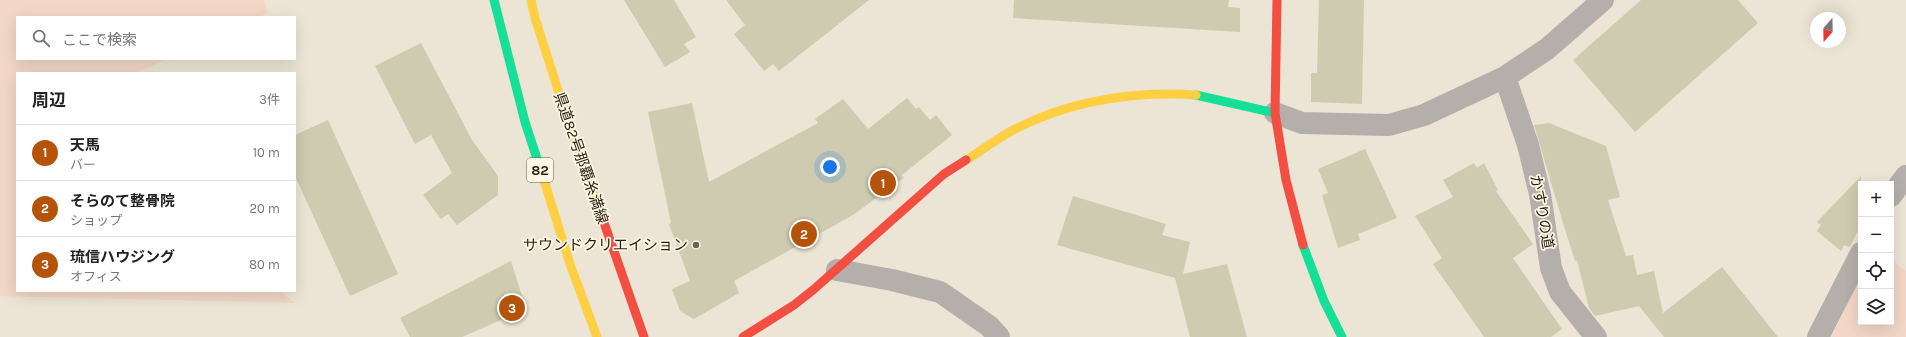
<!DOCTYPE html>
<html lang="ja">
<head>
<meta charset="utf-8">
<style>
	body { margin:0; font-family:Karla,"Noto Sans JP",sans-serif; background:#f2f2f2; color:#222 }
	.controls { position:absolute; right:12px; bottom:12px; display:grid; overflow:hidden; border-radius:0px; box-shadow:0 4px 16px #0002 }
	.controls button { width:36px; height:36px; display:grid; place-items:center; padding:0; border:0; border-bottom:1px solid #e0e0e0; background:#fff; color:#222; font:20px sans-serif }
	.compass { position:absolute; left:1810px; top:12px; width:36px; height:36px; border-radius:50%; background:#fff; box-shadow:0 4px 16px #0002; rotate:200deg }
	.you { position:absolute; left:830px; top:167px; width:14px; height:14px; margin:-10px; border:3px solid #fff; border-radius:50%; background:#1a73e8; box-shadow:0 0 0 6px #1a73e833 }
	.badge { display:grid; place-items:center; width:26px; height:26px; border-radius:50%; background:#b45309; color:#fff; font-size:13px; font-weight:700 }
	.pin { position:absolute; translate:-50% -50%; border:2px solid #fff; box-shadow:0 1px 4px #0006 }
	.list { margin:0; padding:0; list-style:none }
	h2 { display:flex; justify-content:space-between; align-items:center; height:52px; margin:0; padding:0 16px; font-size:17px }
	h2 small { font-size:13px; font-weight:400; color:#767676 }
	.list li { display:grid; grid-template-columns:26px 1fr auto; gap:12px; align-items:center; box-sizing:border-box; height:56px; padding:0 16px; border-top:1px solid #e0e0e0 }
	.list b { display:block; font-size:15px; white-space:nowrap }
	.list p { margin:0; font-size:13px; white-space:nowrap; color:#767676 }
	.list em { font-size:13px; font-style:normal; color:#767676 }
	.icon { flex:none; width:22px; height:22px; fill:none; stroke:currentColor; stroke-width:2; stroke-linecap:round; stroke-linejoin:round }
	.map { position:relative; flex:none; width:1906px; height:337px; overflow:hidden }
	.search { position:absolute; background:#fff; box-shadow:0 4px 16px #0002; left:16px; top:16px; width:280px; height:44px; display:flex; align-items:center; gap:10px; box-sizing:border-box; padding:0 14px; border-radius:0px; color:#767676; font-size:15px }
	.panel { position:absolute; background:#fff; box-shadow:0 4px 16px #0002; left:16px; top:72px; width:280px; height:220px; border-radius:0px }
	.map>svg:first-child { display:block }
	.green { fill:#f2d6c6 }
	.building { fill:#cfcbb0 }
	.lines { fill:none; stroke-linecap:round; stroke-linejoin:round }
	.street { stroke:#b4afaa; stroke-width:22 }
	.fast { stroke:#16e098; stroke-width:9 }
	.slow { stroke:#ffcf43; stroke-width:9 }
	.jam { stroke:#f24e42; stroke-width:9 }
	.poi-dot { fill:#6b6457; stroke:#fef5e3; stroke-width:1.5 }
	.labels { text-anchor:middle; stroke-width:3.5; stroke-linejoin:round; paint-order:stroke }
	.shield { fill:#fef5e3; stroke:#665f52; stroke-width:1 }
	.shield-label { font-size:14px; font-weight:bold; fill:#251f14 }
	.street-label { font-size:15px; fill:#251f14; stroke:#fef5e3 }
	.poi-label { font-size:15px; fill:#251f14; stroke:#fef5e3; text-anchor:end }
</style>
</head>
<body>
<div class="map">
<svg width="1906" height="337" viewBox="0 0 1906 337">
	<rect width="100%" height="100%" fill="#ece4d4"/>
	<!-- green -->
	<path class="green" d="M 0,0 L 264,0 L 268,13 L 259,17 L 17,17 L 17,59 L 167,59 L 136,73 L 17,73 L 17,291 L 280,291 L 295,303 L 0,296 Z
		M 1891,259 L 1902,269 L 1906,270 L 1906,337 L 1832,337 L 1861,274 L 1861,322 L 1891,322 Z"/>
	<!-- building -->
	<path class="building" d="M 624,0 L 674,0 L 696,37 L 684,44 L 690,52 L 665,67 Z
		M 726,0 L 869,0 L 779,71 L 773,64 L 764,71 L 734,34 L 745,25 Z
		M 1014,0 L 1229,0 L 1228,7 L 1240,8 L 1240,32 L 1013,18 Z
		M 1319,0 L 1364,0 L 1362,104 L 1311,102 L 1311,73 L 1317,73 Z
		M 1641,0 L 1738,0 L 1758,23 L 1635,132 L 1573,60 Z
		M 421,43 L 472,140 L 498,176 L 498,195 L 457,225 L 448,214 L 441,219 L 423,195 L 452,173 L 431,135 L 415,144 L 375,66 Z
		M 907,98 L 916,109 L 919,107 L 930,120 L 936,115 L 952,135 L 902,175 L 904,178 L 853,215 L 734,281 L 739,293 L 694,319 L 680,311 L 672,289 L 690,281 L 669,224 L 671,223 L 648,112 L 692,103 L 709,182 L 818,123 L 815,119 L 843,99 L 868,129 Z
		M 328,120 L 398,274 L 350,296 L 295,176 L 295,135 Z
		M 1549,123 L 1606,146 L 1620,197 L 1608,200 L 1626,256 L 1633,255 L 1637,275 L 1654,271 L 1663,313 L 1722,267 L 1778,337 L 1664,337 L 1639,306 L 1595,316 L 1589,308 L 1577,260 L 1575,261 L 1563,223 L 1534,125 Z
		M 1365,149 L 1397,218 L 1358,234 L 1360,240 L 1338,248 L 1322,195 L 1328,193 L 1318,169 Z
		M 1474,163 L 1477,168 L 1484,163 L 1498,190 L 1496,191 L 1533,244 L 1513,258 L 1562,329 L 1551,337 L 1484,337 L 1433,264 L 1442,258 L 1415,216 L 1453,197 L 1443,180 Z
		M 1861,176 L 1861,224 L 1850,247 L 1844,245 L 1841,251 L 1817,231 L 1821,225 L 1817,222 Z
		M 1073,196 L 1166,224 L 1162,235 L 1190,242 L 1183,274 L 1227,264 L 1247,337 L 1190,337 L 1175,278 L 1057,245 Z
		M 511,261 L 526,309 L 462,337 L 410,337 L 400,318 Z"/>
	<g class="lines">
		<!-- street -->
		<path class="street" d="M 1505,77 L 1528,145 L 1540,194 L 1551,268 L 1560,292 L 1596,337
			M 1275,113 L 1302,123 L 1389,125 L 1424,115 L 1505,77 L 1547,49 L 1603,0
			M 1891,196 L 1906,176
			M 837,270 L 892,280 L 940,292 L 989,326 L 999,337
			M 1818,337 L 1861,253"/>
		<!-- fast -->
		<path class="fast" d="M 494,0 L 525,122 L 543,177
			M 1196,95 L 1275,113
			M 1303,245 L 1324,301 L 1342,337"/>
		<!-- slow -->
		<path class="slow" d="M 531,0 L 535,18 L 566,115 L 602,217
			M 966,160 C 982,150 998,138 1015,129 C 1071,101 1134,91 1196,95
			M 543,177 L 570,264 L 597,337"/>
		<!-- jam -->
		<path class="jam" d="M 1277,0 L 1275,113 L 1286,180 L 1303,245
			M 602,217 L 644,337
			M 743,337 L 794,305 L 813,290 L 944,174 L 966,160"/>
	</g>
	<!-- markers -->
	<circle class="poi-dot" cx="696" cy="245" r="4"/>
	<g class="labels">
		<!-- shield labels -->
		<rect class="shield" x="527" y="158" width="26" height="24" rx="3"/>
		<g class="shield-label">
			<text x="540" y="175">82</text>
		</g>
		<!-- street labels -->
		<g class="street-label">
			<text transform="translate(581 158) rotate(71)" y="5">県道82号那覇糸満線</text>
			<text transform="translate(1542 212) rotate(80)" y="5">かすりの道</text>
		</g>
		<!-- poi labels -->
		<g class="poi-label">
			<text x="688" y="250">サウンドクリエイション</text>
		</g>
	</g>
</svg>
<div class="controls">
<button>+</button>
<button>−</button>
<button><svg class="icon" aria-label="locate" viewBox="0 0 24 24"><circle cx="12" cy="12" r="6"/><path d="M12 2v4M12 18v4M2 12h4M18 12h4"/></svg></button>
<button><svg class="icon" aria-label="layers" viewBox="0 0 24 24"><path d="M12 4l9 5-9 5-9-5zM3 14l9 5 9-5"/></svg></button>
</div>
<svg class="compass" viewBox="-18 -18 36 36"><path d="M0-13l5 13h-10z" fill="#e53935"/><path d="M0 13l5-13h-10z" fill="#767676"/></svg>
<div class="you"></div>
<div class="pin badge" style="left:883px;top:183px">1</div>
<div class="pin badge" style="left:804px;top:234px">2</div>
<div class="pin badge" style="left:512px;top:308px">3</div>
<div class="search"><svg class="icon" aria-label="search" viewBox="0 0 24 24"><circle cx="10" cy="10" r="6"/><path d="M15 15l6 6"/></svg>ここで検索</div>
<section class="panel">
<h2>周辺<small>3件</small></h2>
<ul class="list">
<li><span class="badge">1</span><div><b>天馬</b><p>バー</p></div><em>10 m</em></li>
<li><span class="badge">2</span><div><b>そらのて整骨院</b><p>ショップ</p></div><em>20 m</em></li>
<li><span class="badge">3</span><div><b>琉信ハウジング</b><p>オフィス</p></div><em>80 m</em></li>
</ul>
</section>
</div>
</body>
</html>
